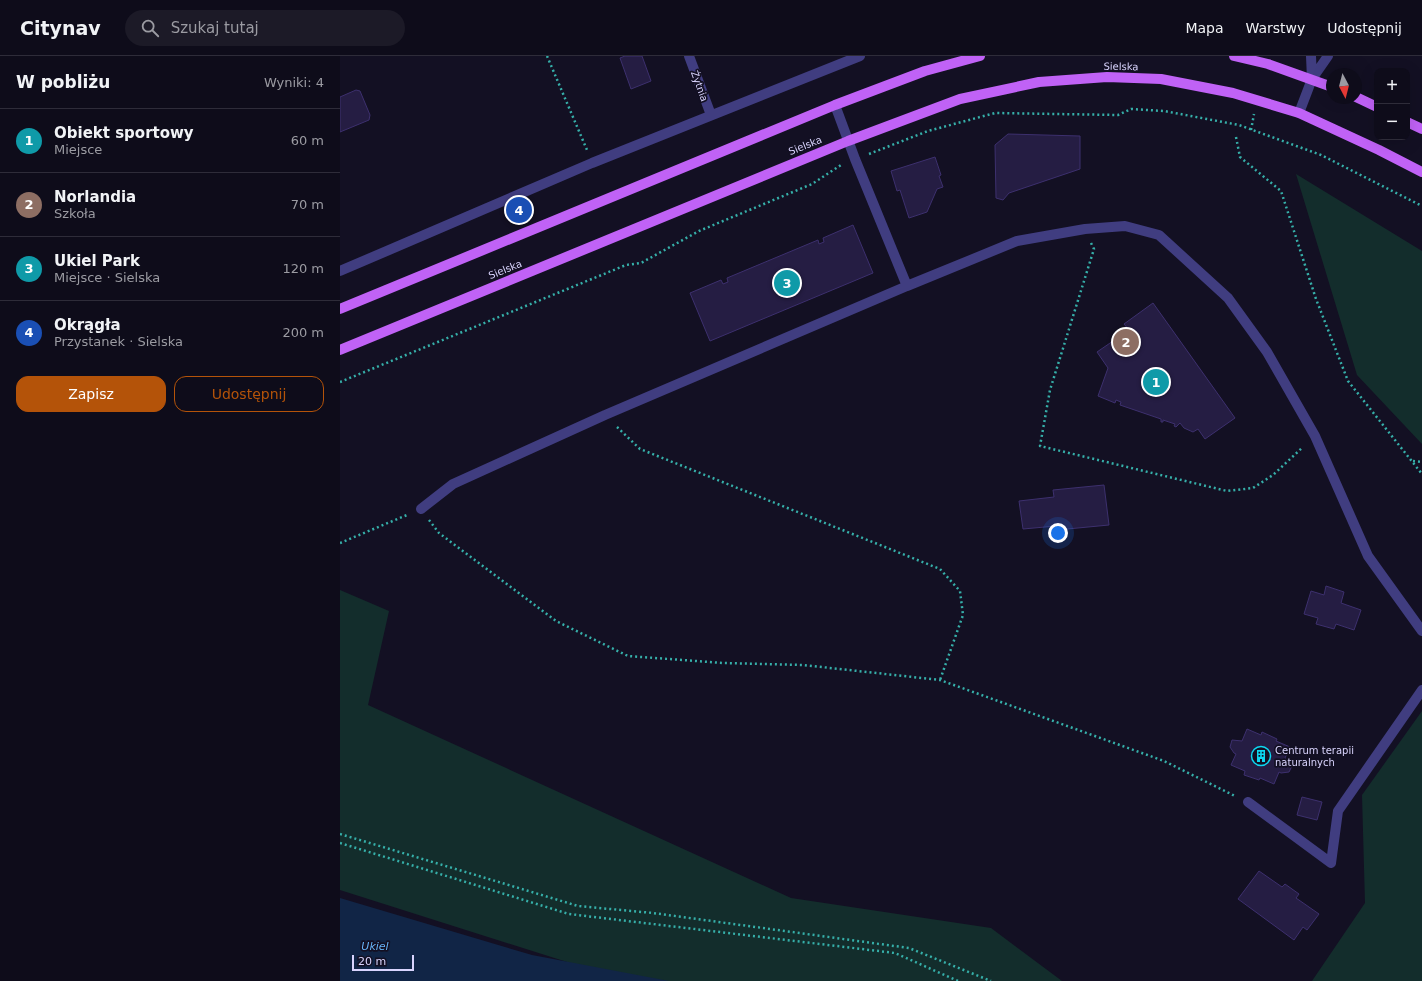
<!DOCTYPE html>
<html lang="pl">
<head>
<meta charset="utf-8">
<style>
	body { margin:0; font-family:"DejaVu Sans",sans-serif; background:#1c1a27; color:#f1f3f6 }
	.controls { position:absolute; right:12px; top:12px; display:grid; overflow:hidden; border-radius:8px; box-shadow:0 4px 16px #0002 }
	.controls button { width:36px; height:36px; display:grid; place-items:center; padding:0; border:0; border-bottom:1px solid #2e2c39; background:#0e0c1a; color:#f1f3f6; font:20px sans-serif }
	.compass { position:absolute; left:986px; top:12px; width:36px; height:36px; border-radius:50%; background:#0e0c1a; box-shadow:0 4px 16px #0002; rotate:173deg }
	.scale { position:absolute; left:12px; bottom:10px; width:62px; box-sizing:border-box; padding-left:4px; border:2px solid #d9d4fd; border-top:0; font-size:11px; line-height:14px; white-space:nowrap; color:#d9d4fd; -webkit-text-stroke:3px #131023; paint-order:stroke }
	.you { position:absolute; left:718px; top:477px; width:14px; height:14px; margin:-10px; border:3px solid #fff; border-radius:50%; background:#1a73e8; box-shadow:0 0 0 6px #1a73e833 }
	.badge { display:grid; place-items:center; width:26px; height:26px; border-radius:50%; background:#b45309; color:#fff; font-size:13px; font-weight:700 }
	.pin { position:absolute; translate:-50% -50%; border:2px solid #fff; box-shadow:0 1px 4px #0006 }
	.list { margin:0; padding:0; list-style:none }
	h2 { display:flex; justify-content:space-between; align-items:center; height:52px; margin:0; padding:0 16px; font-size:17px }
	h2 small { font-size:13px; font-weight:400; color:#9b9ba2 }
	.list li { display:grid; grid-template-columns:26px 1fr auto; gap:12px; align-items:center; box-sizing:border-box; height:64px; padding:0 16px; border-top:1px solid #2e2c39 }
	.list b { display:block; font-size:15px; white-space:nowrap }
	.list p { margin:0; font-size:13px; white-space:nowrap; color:#9b9ba2 }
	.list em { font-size:13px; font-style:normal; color:#9b9ba2 }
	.actions { display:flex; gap:8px; padding:12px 16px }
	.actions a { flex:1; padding:9px 0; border:1px solid #b45309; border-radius:12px; text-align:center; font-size:14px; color:#b45309 }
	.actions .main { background:#b45309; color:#fff }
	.icon { flex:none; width:22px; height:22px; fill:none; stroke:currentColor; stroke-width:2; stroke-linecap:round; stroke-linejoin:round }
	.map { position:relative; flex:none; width:1082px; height:925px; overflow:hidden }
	header { display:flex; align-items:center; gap:24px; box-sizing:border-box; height:56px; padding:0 20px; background:#0e0c1a; border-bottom:1px solid #2e2c39 }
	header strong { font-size:19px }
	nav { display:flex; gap:22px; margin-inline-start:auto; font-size:14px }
	.search { width:280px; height:36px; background:#1c1a27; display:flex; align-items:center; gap:10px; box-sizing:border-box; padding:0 14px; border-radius:22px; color:#9b9ba2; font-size:15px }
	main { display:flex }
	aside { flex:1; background:#0e0c1a }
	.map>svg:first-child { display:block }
	.green { fill:#132d2c }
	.water { fill:#112546 }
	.building { fill:#251d43; stroke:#3d306e }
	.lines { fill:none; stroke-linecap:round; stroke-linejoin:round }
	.path { stroke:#36afa9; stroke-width:2.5; stroke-dasharray:2 3; stroke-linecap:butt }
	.minor { stroke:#403d80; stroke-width:10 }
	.major { stroke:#c062f6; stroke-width:10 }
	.labels { text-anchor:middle; stroke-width:3.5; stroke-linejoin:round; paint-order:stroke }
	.street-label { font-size:10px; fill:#d9d4fd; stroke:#131023 }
	.poi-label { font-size:10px; fill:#d9d4fd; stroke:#131023; text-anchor:start }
	.water-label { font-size:11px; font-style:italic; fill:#68b3f7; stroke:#131023 }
</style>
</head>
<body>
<header>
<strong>Citynav</strong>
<div class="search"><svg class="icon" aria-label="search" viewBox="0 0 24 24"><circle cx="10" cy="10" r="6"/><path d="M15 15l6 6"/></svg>Szukaj tutaj</div>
<nav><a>Mapa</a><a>Warstwy</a><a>Udostępnij</a></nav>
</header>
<main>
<aside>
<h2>W pobliżu<small>Wyniki: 4</small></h2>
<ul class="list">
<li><span class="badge" style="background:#0f9aa8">1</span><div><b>Obiekt sportowy</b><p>Miejsce</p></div><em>60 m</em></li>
<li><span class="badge" style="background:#8d6e63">2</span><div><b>Norlandia</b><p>Szkoła</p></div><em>70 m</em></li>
<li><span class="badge" style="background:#0f9aa8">3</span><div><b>Ukiel Park</b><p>Miejsce · Sielska</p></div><em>120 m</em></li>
<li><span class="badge" style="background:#1a4fb4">4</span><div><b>Okrągła</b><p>Przystanek · Sielska</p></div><em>200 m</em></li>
</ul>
<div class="actions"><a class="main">Zapisz</a><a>Udostępnij</a></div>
</aside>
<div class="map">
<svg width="1082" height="925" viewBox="0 0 1082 925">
	<rect width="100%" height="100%" fill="#131023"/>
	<!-- green -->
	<path class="green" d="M 956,118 L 1082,195 L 1082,388 L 1017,319 Z
		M 0,534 L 49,555 L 28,649 L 451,842 L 651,872 L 722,925 L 287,925 L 0,834 Z
		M 1082,655 L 1082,925 L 972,925 L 1025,847 L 1022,739 Z"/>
	<!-- water -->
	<path class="water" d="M 0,842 L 192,899 L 329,925 L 0,925 Z"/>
	<!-- building -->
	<path class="building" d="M 285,0 L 302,0 L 311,25 L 291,33 L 280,2 Z
		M 16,34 L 20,35 L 30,59 L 29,64 L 0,76 L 0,41 Z
		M 668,78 L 740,80 L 740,113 L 669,137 L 663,144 L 656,142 L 655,89 Z
		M 595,101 L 601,119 L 599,120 L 603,131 L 597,133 L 587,156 L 569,162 L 560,134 L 557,135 L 551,115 Z
		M 513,169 L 533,217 L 370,285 L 350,237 L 381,224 L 383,228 L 388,226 L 387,222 L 478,184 L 479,188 L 484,186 L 483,182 Z
		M 813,247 L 895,362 L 865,383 L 858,373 L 853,376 L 844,372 L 840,367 L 836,371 L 834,370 L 835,368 L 823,364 L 823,366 L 821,366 L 821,363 L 780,349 L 781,346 L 776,344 L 775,347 L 758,340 L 768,312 L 757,296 L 789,274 L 784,268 Z
		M 764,429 L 769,469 L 717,474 L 716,470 L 683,473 L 679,445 L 714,441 L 713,434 Z
		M 986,530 L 1004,536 L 1001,547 L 1021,554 L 1014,574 L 996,568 L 994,573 L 976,568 L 978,562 L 964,558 L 971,535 L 984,539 Z
		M 907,673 L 921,679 L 922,676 L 937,683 L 936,685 L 950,691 L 945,702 L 952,710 L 949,716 L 941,717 L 939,716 L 934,728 L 920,722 L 919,724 L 904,719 L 905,715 L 891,709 L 896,698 L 894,697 L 890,691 L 892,684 L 902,685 Z
		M 962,741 L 982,746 L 977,764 L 957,759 Z
		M 919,815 L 942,831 L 945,828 L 959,838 L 956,842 L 979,858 L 967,874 L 963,871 L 954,884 L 898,843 Z"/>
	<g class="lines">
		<!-- path -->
		<path class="path" d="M 207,0 L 247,94
			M 911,74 L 914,58
			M 896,81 L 900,101 L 941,135 L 976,243 L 1008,325 L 1082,418
			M 529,98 L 588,75 L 655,57 L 778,59 L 791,53 L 824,55 L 899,69 L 981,99 L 1082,150
			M 751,187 L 754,193 L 710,334 L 700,390 L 887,435 L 913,432 L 933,419 L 963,391
			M 0,326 L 286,209 L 301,207 L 359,175 L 472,128 L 501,109
			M 277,371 L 300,393 L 600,513 L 620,535 L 623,559 L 600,624
			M 1073,405 L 1082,406
			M 89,464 L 99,477 L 216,565 L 288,600 L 383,607 L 463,609 L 600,624 L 824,705 L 895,740
			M 0,487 L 67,459
			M 0,778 L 238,850 L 313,857 L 569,892 L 651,925
			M 0,787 L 229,858 L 555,897 L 618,925"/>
		<!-- minor -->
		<path class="minor" d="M 349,0 L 371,59
			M 971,0 L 972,23
			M 495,49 L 515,103 L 567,230 L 677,185 L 745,173 L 785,170 L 819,179 L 888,242 L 927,296 L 975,380 L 1028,500 L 1082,575
			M 959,57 L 972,23 L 988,0
			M 0,215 L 252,107 L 520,0
			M 81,453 L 113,428 L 265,359 L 567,230
			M 908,746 L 991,807 L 998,755 L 1082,634"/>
		<!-- major -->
		<path class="major" d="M 894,0 L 928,8 L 992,31
			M 1016,41 L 1037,51
			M 1067,66 L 1082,73
			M 0,253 L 495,49 L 585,15 L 640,0
			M 0,294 L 508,85 L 620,43 L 699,26 L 767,21 L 821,23 L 893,37 L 959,57 L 1039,94 L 1082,116"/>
	</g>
	<!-- icons -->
	<defs>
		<symbol id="building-ring" viewBox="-11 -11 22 22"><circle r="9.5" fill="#131023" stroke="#0dd7f0" stroke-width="1.5"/><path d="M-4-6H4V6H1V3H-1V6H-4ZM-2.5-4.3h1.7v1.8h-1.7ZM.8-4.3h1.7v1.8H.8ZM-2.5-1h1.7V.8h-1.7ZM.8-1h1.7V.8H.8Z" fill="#0dd7f0"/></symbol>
	</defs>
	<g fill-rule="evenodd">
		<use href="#building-ring" x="910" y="689" width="22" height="22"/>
	</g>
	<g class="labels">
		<!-- street labels -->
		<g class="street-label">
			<text transform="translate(781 10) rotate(1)" y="4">Sielska</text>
			<text transform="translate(360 30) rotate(70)" y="4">Żytnia</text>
			<text transform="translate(465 89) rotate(-22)" y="4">Sielska</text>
			<text transform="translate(165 213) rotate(-22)" y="4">Sielska</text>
		</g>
		<!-- poi labels -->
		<g class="poi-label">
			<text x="935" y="698">Centrum terapii<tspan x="935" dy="12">naturalnych</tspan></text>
		</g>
		<!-- water labels -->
		<g class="water-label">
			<text x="35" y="894">Ukiel</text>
		</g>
	</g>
</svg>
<div class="controls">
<button>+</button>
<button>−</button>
</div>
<svg class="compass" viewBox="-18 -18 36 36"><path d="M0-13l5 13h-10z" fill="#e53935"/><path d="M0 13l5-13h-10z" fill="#9b9ba2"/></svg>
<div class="scale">20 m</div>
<div class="you"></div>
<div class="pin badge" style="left:816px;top:326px;background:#0f9aa8">1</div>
<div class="pin badge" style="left:786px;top:286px;background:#8d6e63">2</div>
<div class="pin badge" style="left:447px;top:227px;background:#0f9aa8">3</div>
<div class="pin badge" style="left:179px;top:154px;background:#1a4fb4">4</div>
</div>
</main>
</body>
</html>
